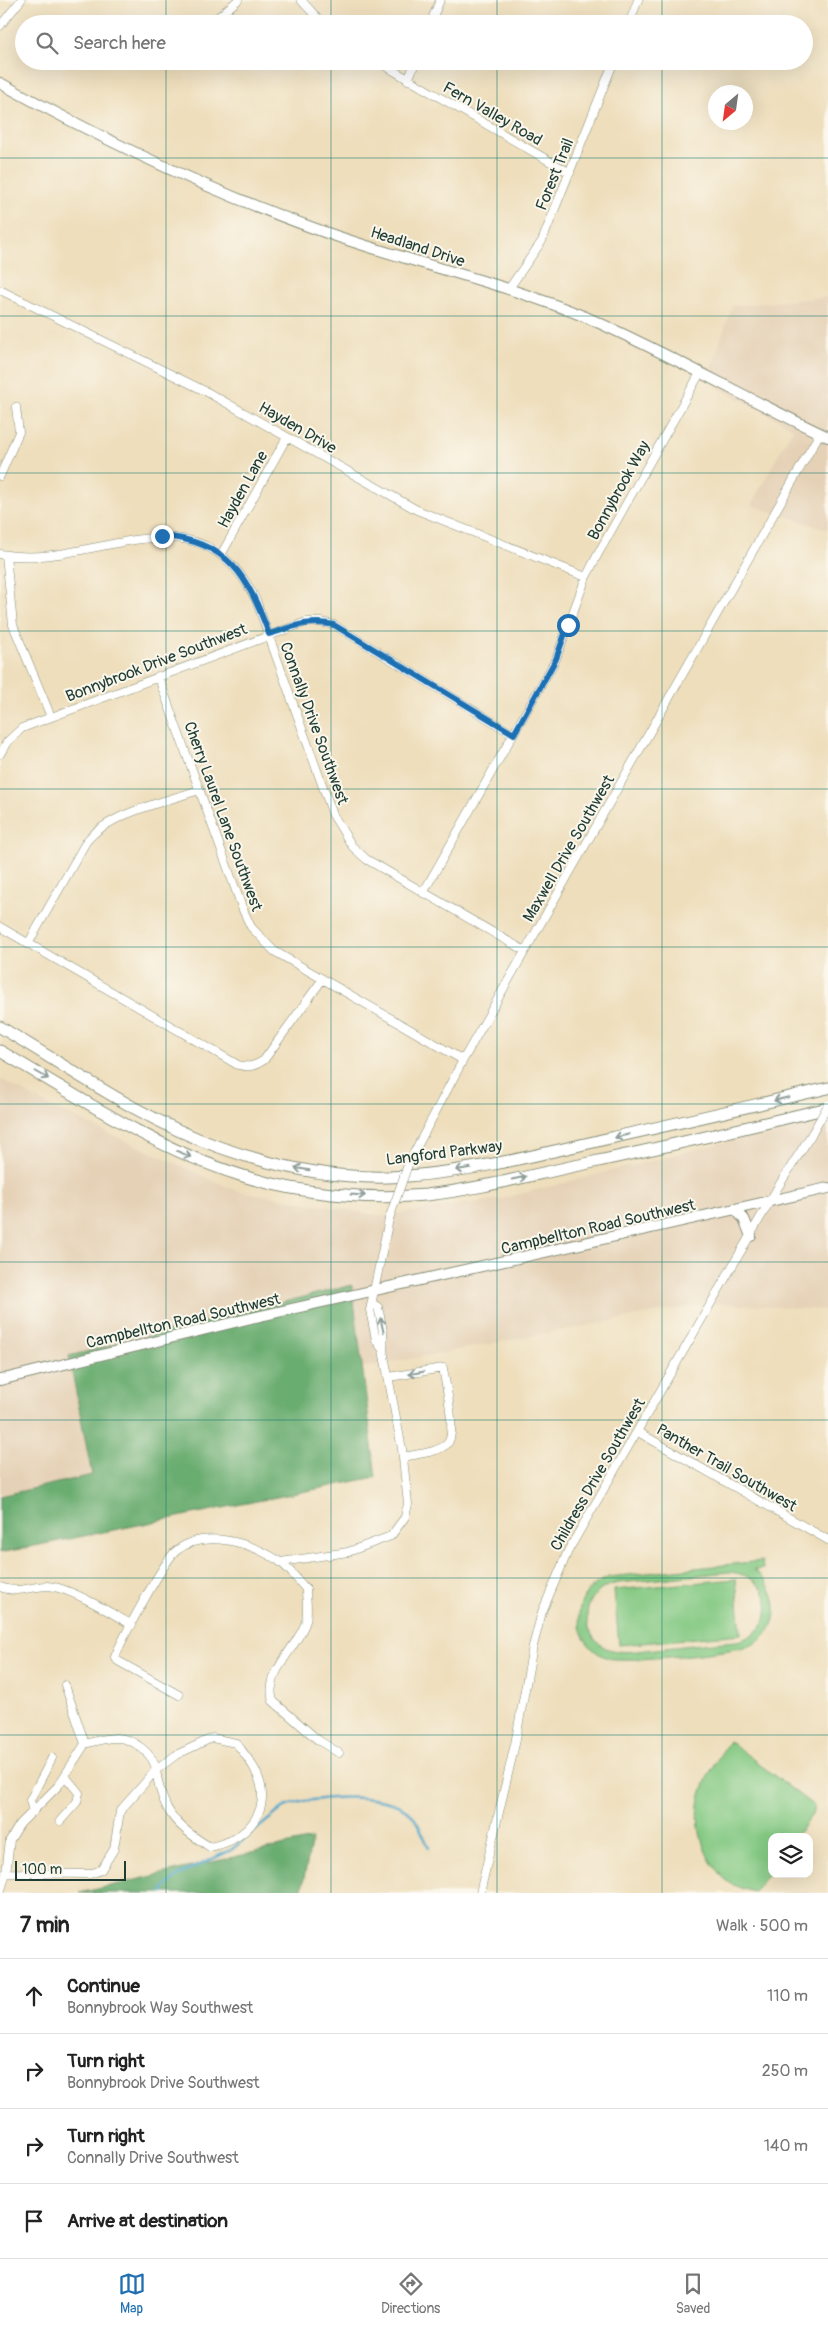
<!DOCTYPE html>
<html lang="en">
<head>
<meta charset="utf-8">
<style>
	body { margin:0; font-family:Pangolin,sans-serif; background:#f6f6f6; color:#222 }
	.controls { position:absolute; right:15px; bottom:15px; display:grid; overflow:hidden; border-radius:10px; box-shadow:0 5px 20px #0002 }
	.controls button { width:45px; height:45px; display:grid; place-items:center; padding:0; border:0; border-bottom:1px solid #e0e0e0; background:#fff; color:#222; font:25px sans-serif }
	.compass { position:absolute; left:708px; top:85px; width:45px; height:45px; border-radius:50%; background:#fff; box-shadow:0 5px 20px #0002; rotate:209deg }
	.scale { position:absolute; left:15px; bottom:12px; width:111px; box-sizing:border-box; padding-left:5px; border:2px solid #1f3d34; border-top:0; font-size:14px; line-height:18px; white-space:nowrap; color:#1f3d34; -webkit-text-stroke:4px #fbf7ec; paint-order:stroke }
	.stop { position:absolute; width:15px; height:15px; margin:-11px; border:4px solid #1f6fb2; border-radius:50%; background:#fff }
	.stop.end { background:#1f6fb2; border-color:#fff; box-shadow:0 1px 5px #0008 }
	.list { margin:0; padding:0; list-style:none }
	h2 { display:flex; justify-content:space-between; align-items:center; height:65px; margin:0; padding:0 20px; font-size:21px }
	h2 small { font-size:16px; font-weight:400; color:#767676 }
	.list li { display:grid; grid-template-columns:32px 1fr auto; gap:15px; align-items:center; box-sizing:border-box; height:75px; padding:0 20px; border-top:1px solid #e0e0e0 }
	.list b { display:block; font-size:19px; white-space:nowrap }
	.list p { margin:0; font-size:16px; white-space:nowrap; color:#767676 }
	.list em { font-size:16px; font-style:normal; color:#767676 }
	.icon { flex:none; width:28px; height:28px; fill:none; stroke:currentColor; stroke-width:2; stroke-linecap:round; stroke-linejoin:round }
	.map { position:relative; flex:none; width:828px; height:1893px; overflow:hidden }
	.search { position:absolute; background:#fff; box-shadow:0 5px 20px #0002; left:15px; right:15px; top:15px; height:55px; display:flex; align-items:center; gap:12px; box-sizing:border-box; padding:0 18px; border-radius:28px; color:#767676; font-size:19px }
	.sheet { height:365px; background:#fff }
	nav { display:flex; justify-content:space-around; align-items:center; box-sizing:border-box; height:70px; border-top:1px solid #e0e0e0; background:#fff; font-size:14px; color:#767676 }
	nav a { display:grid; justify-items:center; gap:2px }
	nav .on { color:#1f6fb2 }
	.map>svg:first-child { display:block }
	.built { fill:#e5d1b6 }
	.green { fill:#84c983; stroke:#52835c; fill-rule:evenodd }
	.forest { fill:#6bad71; stroke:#457552 }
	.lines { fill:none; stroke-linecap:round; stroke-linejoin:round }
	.stream { stroke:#4da6ca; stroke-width:2.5 }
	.minor-casing { stroke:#868e78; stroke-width:9 }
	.major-casing { stroke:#868e78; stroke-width:12 }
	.highway-casing { stroke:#868e78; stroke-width:13 }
	.minor { stroke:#fff; stroke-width:8 }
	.major { stroke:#fff; stroke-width:10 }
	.highway { stroke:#fff; stroke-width:11 }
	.minor-bridge-casing { stroke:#868e78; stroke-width:9; stroke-linecap:butt }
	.minor-bridge { stroke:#fff; stroke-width:8 }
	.oneway { stroke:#8f9e9a }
	.route { stroke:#1f6fb2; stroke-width:6 }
	.grid { fill:none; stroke:#0f766e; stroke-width:1; stroke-opacity:0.55 }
	.labels { text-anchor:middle; stroke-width:4; stroke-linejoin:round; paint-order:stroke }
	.street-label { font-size:16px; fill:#1f3d34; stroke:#fbf7ec }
</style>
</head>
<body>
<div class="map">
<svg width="828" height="1893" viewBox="0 0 828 1893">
	<rect width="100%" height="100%" fill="#fbf7ec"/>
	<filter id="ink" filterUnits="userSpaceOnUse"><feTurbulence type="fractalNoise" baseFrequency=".02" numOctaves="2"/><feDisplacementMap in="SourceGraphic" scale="10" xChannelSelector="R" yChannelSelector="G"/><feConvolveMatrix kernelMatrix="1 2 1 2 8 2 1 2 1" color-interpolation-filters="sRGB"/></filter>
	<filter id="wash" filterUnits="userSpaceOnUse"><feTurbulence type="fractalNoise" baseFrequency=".0096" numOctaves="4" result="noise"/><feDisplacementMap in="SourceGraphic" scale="20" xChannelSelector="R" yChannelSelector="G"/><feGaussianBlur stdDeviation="1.12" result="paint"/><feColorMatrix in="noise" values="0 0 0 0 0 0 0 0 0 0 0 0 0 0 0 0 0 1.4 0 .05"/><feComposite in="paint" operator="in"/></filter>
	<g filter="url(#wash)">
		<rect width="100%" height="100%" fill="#eedebc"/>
		<!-- built -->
		<path class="built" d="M 828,297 L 828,530 L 751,505 L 793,428 L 707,381 L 732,306 Z
			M 0,1079 L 51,1107 L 234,1190 L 381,1216 L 501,1199 L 828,1116 L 828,1310 L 708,1303 L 362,1368 L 352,1285 L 92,1475 L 0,1496 Z"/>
		<!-- green -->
		<path class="green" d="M 762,1561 L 763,1569 L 754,1570 C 780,1588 785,1629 752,1645 C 736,1652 624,1663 608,1658 C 590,1652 579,1635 579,1617 C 579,1597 592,1584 609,1577 ZM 729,1572 C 775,1575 782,1630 737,1641 C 710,1643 683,1646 656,1649 C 643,1650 630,1653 617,1651 C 595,1649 582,1626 589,1605 C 594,1592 605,1586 618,1583 Z
			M 736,1579 L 741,1634 L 619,1645 L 614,1590 Z
			M 729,1741 L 814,1806 L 812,1815 L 795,1837 L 772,1837 L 772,1868 L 754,1892 C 744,1889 734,1887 726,1880 C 704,1861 694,1826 700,1799 C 704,1779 718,1758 729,1741 Z"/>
		<!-- forest -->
		<path class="forest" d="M 352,1285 L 376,1477 L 0,1553 L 0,1496 L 92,1475 L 69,1356 Z
			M 312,1839 L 301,1893 L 80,1893 L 298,1842 Z"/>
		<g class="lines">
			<!-- stream -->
			<path class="stream" d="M 163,1893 L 164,1888 L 181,1874 L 231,1850 L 283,1808 C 307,1795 391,1791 411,1814 C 419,1823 424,1837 429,1848"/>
		</g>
	</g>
	<g filter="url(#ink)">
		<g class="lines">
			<defs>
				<path id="minor" d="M 301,0 L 323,24
					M 213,24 L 216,19 L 238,0
					M 430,24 L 440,0
					M 629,24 L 638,0
					M 0,26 L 21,0
					M 377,61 L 570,173
					M 408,80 L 416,61
					M 0,290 L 207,392 L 417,510 L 586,577
					M 508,290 L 542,241 L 614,61
					M 0,476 L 19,432 L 16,407
					M 0,554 C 94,572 197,481 256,600 L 333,815 L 352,846 L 366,859 L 525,951
					M 6,555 L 13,625 L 51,717
					M 221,555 L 287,437
					M 158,676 L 243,910 L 251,927 L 274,951 L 463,1060
					M 0,754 L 7,742 L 22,728 L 306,622 L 321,622 L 334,625 L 513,734
					M 423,893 L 556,659 L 586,577 L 599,552 L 700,373
					M 0,927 L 238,1065 C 249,1068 255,1066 264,1060 L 322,980
					M 28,944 L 86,842 C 109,813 164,802 199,790
					M 409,1162 L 463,1060 L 820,433
					M 383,1350 L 376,1340 L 370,1310 L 389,1219
					M 389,1377 L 443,1368 C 445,1383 458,1434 447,1444 C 437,1453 416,1454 403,1457
					M 638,1432 L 828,1540
					M 281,1562 L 348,1552 L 391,1536 L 405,1517 L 408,1504 L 402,1449 L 383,1350 C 385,1335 381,1321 378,1307 L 372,1303
					M 0,1587 C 17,1594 29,1587 46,1586 C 68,1586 113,1614 132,1625
					M 65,1685 L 85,1744
					M 179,1695 L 118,1661 L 115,1657 C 122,1639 163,1562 176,1551 C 204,1528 252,1543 279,1561 C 289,1568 297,1580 306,1589 C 306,1600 309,1614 305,1624 C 296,1649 264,1673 273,1701 L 318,1740 L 339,1753
					M 212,1738 L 236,1743 C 242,1751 249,1759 254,1768 C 276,1808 249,1839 210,1847 C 175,1826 162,1811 156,1770 L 176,1755 Z
					M 33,1812 L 30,1800 L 52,1758
					M 60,1821 L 77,1802 L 79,1793 L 65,1776
					M 0,1893 L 6,1873 L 10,1840 L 20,1824 L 58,1786 L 85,1744 C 95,1741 105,1738 116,1738 C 133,1738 154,1754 156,1770 L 120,1811 L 114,1849 L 101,1870 L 90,1874 L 6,1873
					M 480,1893 L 515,1744 L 533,1646 L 542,1612 L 568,1551 L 778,1187 L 813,1132"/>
				<path id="major" d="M 0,83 C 102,139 207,190 316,229 C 406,262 500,281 588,318 C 670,354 747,399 828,437
					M 736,1210 L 744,1219 L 751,1236
					M 0,1380 L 247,1319 L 828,1188"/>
				<path id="highway" d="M 0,1027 C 71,1069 141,1119 219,1147 C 278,1168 345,1181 408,1176 C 475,1171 541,1154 606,1139 C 680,1123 754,1105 828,1088
					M 0,1051 C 77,1096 154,1148 240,1175 C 299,1194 365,1200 426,1195 C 481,1189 535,1174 589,1163 C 669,1146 749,1127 828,1108"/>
			</defs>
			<!-- minor casing -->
			<use href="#minor" class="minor-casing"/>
			<!-- major casing -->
			<use href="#major" class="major-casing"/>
			<!-- highway casing -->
			<use href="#highway" class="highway-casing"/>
			<!-- minor -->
			<use href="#minor" class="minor"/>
			<!-- major -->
			<use href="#major" class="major"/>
			<!-- highway -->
			<use href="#highway" class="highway"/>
			<defs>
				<path id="minor-bridge" d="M 813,1132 L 828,1105
					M 389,1219 L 409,1162"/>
			</defs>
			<!-- minor-bridge casing -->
			<use href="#minor-bridge" class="minor-bridge-casing"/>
			<!-- minor-bridge -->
			<use href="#minor-bridge" class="minor-bridge"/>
		</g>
		<!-- one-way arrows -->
		<defs><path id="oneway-shaft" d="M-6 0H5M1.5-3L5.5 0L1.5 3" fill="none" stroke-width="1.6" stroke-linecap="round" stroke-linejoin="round" transform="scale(1.25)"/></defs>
		<g class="oneway">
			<use href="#oneway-shaft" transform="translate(42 1075) rotate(30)"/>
			<use href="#oneway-shaft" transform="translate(781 1099) rotate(167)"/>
			<use href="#oneway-shaft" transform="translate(622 1136) rotate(167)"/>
			<use href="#oneway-shaft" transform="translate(184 1154) rotate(23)"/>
			<use href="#oneway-shaft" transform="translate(302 1169) rotate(-171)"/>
			<use href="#oneway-shaft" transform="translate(463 1169) rotate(171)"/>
			<use href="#oneway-shaft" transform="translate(519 1178) rotate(-12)"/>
			<use href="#oneway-shaft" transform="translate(358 1195) rotate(4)"/>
			<use href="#oneway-shaft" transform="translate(382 1325) rotate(-102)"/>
			<use href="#oneway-shaft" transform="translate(416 1373) rotate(171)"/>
		</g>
	</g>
	<g class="lines" filter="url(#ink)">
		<!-- route -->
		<path class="route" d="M 162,536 C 229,541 248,577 269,634 C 292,627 310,619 334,625 L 514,734 L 556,659 L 568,625"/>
	</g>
	<!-- grid -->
	<path class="grid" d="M 166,0 L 166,24M 331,0 L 331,24M 497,0 L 497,24M 662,0 L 662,24M 166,61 L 166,1893M 331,61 L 331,1893M 497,61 L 497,1893M 662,61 L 662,1893M 0,158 L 828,158M 0,316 L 828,316M 0,473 L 828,473M 0,631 L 828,631M 0,789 L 828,789M 0,947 L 828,947M 0,1104 L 828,1104M 0,1262 L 828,1262M 0,1420 L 828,1420M 0,1578 L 828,1578M 0,1735 L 828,1735"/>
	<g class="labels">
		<!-- street labels -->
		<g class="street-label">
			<text transform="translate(493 113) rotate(30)" y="6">Fern Valley Road</text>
			<text transform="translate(554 174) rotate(-68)" y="6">Forest Trail</text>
			<text transform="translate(418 246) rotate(18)" y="6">Headland Drive</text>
			<text transform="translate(298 427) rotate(30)" y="6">Hayden Drive</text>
			<text transform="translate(242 489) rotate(-61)" y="6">Hayden Lane</text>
			<text transform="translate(618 490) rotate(-61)" y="6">Bonnybrook Way</text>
			<text transform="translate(156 662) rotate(-21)" y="6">Bonnybrook Drive Southwest</text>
			<text transform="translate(315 723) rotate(70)" y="6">Connally Drive Southwest</text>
			<text transform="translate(224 816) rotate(70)" y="6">Cherry Laurel Lane Southwest</text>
			<text transform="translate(568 848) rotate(-60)" y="6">Maxwell Drive Southwest</text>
			<text transform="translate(444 1152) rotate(-7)" y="6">Langford Parkway</text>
			<text transform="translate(598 1226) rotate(-13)" y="6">Campbellton Road Southwest</text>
			<text transform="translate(183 1320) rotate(-13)" y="6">Campbellton Road Southwest</text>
			<text transform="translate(727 1467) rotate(30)" y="6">Panther Trail Southwest</text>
			<text transform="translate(597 1474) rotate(-60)" y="6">Childress Drive Southwest</text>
		</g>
	</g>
</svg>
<div class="controls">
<button><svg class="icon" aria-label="layers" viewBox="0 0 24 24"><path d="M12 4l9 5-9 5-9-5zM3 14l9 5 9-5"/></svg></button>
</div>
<svg class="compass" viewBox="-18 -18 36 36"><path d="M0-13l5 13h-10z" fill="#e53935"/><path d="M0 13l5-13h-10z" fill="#767676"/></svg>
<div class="scale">100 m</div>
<div class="stop" style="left:568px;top:625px"></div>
<div class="stop end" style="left:162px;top:536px"></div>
<div class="search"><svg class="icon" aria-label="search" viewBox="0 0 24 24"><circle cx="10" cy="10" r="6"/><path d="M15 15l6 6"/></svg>Search here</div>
</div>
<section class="sheet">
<h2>7 min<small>Walk · 500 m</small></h2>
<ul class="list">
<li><svg class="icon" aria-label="ahead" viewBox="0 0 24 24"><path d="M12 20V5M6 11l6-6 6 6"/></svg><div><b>Continue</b><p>Bonnybrook Way Southwest</p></div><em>110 m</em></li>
<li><svg class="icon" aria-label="right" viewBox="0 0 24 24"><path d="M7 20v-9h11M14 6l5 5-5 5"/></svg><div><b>Turn right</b><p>Bonnybrook Drive Southwest</p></div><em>250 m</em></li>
<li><svg class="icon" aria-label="right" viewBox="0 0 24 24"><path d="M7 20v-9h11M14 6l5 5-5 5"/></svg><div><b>Turn right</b><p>Connally Drive Southwest</p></div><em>140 m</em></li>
<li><svg class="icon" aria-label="arrive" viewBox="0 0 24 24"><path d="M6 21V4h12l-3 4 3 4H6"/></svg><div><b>Arrive at destination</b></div></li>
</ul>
</section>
<nav>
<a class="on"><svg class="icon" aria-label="map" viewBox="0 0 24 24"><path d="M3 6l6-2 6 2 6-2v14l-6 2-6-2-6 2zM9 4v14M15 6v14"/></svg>Map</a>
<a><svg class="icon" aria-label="directions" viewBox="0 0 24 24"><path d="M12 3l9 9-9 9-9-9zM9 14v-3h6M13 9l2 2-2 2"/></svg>Directions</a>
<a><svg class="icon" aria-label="saved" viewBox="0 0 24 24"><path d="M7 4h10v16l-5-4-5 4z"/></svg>Saved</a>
</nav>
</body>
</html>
